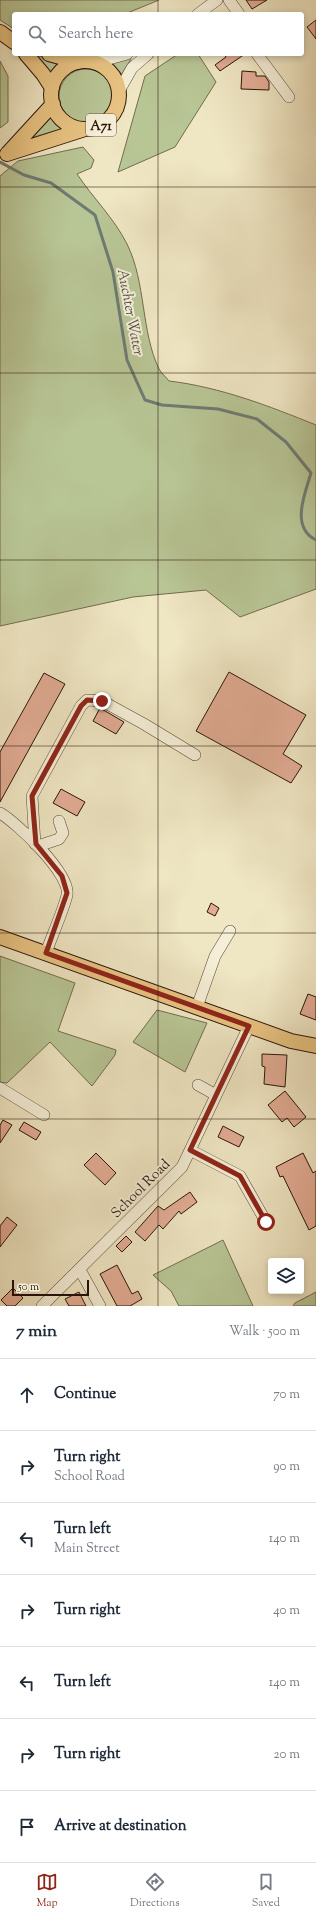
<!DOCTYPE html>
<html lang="en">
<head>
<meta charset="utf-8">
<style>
	body { margin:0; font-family:"Sorts Mill Goudy",serif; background:#f6f6f7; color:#1f2937 }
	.controls { position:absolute; right:12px; bottom:12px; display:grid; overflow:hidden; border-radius:4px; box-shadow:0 2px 6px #0003 }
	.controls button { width:36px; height:36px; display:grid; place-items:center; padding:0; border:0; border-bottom:1px solid #e0e1e3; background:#fff; color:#1f2937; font:20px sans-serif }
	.scale { position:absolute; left:12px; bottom:10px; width:77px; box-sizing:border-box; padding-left:4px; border:2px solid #2c140b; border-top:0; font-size:11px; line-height:14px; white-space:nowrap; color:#2c140b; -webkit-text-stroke:3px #f5efd8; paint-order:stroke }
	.stop { position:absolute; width:12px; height:12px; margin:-9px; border:3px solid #8f2418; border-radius:50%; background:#fff }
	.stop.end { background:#8f2418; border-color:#fff; box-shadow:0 1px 4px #0008 }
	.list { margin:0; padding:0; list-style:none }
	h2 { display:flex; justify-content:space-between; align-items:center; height:52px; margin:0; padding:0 16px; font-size:17px }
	h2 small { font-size:13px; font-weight:400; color:#747a83 }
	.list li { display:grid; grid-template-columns:26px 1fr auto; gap:12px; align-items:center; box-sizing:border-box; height:72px; padding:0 16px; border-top:1px solid #e0e1e3 }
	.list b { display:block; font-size:15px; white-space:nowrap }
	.list p { margin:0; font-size:13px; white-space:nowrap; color:#747a83 }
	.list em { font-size:13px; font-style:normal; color:#747a83 }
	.icon { flex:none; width:22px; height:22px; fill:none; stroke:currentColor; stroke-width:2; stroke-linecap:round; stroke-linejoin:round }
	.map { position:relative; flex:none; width:316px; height:1306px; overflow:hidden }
	.search { position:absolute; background:#fff; box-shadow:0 2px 6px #0003; left:12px; right:12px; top:12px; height:44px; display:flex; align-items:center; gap:10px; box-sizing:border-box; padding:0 14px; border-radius:4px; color:#747a83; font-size:15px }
	.sheet { height:556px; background:#fff }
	nav { display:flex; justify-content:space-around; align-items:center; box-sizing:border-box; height:56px; border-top:1px solid #e0e1e3; background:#fff; font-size:11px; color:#747a83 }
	nav a { display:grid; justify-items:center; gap:2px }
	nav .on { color:#8f2418 }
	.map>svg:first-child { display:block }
	.green { fill:#b8c595; stroke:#726c50 }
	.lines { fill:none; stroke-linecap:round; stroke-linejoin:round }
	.stream { stroke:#6e7b73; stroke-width:3 }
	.building { fill:#e2ac94; stroke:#2c140b }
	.minor-casing { stroke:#5d4839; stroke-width:12 }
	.major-casing { stroke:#2c140b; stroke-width:16 }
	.minor { stroke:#f5efd8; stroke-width:11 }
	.major { stroke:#e8c382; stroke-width:14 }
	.route { stroke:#8f2418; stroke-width:5 }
	.grid { fill:none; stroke:#2c140b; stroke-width:1; stroke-opacity:0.55 }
	.labels { text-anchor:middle; stroke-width:4; stroke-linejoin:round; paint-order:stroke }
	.shield { fill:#f5efd8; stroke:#685648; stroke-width:1 }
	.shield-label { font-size:13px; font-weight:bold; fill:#2c140b }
	.street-label { font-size:14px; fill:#2c140b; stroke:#f5efd8 }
	.water-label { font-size:15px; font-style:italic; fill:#525048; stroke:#f5efd8 }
</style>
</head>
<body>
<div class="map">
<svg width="316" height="1306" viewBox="0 0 316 1306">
	<rect width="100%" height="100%" fill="#efe6c3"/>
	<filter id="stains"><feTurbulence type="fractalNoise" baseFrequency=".005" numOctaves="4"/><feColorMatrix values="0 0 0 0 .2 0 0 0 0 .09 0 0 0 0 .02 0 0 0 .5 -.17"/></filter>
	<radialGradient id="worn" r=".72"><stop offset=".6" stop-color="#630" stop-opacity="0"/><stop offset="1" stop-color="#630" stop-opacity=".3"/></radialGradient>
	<!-- green -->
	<path class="green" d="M 0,0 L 159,0 L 125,14 L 14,14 L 14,29 L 0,20 Z
		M 178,54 L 198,54 L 216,82 L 175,147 L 118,172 L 145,76 Z
		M 38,56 L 63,62 L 49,74 L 37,57 Z
		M 130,57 L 131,59 L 120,77 L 110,63 Z
		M 0,61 L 8,76 L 8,122 L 0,128 Z
		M59 96a27 27 0 1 1 54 0a27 27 0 1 1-54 0Z
		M 50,111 L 61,129 L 34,137 L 32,134 Z
		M 83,147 L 94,160 L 91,168 L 77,174 C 93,198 114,218 127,244 C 146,282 141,332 159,369 C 161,373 166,377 169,381 C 220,387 269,406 316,425 L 316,589 L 240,617 L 206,590 L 133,597 L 0,626 L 0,176 L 18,161 Z
		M 0,956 L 75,983 L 58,1031 L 116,1050 L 115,1055 L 92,1086 L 50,1042 L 7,1083 L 0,1082 Z
		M 157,1010 L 207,1023 L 185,1072 L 133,1042 Z
		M 223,1240 L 253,1306 L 179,1306 L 171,1291 L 153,1275 Z
		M 316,1292 L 316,1306 L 293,1306 L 295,1303 Z"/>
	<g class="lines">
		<!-- stream -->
		<path class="stream" d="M 0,162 L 24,175 L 51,183 L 95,215 L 113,272 L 127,360 L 145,400 L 162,405 L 218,409 L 257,419 L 286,442 L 311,473 C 305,494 290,527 316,540"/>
	</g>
	<!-- building -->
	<path class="building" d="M 246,0 L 267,0 L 252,9 Z
		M 316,20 L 316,39 L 307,27 Z
		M 224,54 L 245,54 L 220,71 L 215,65 L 226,57 Z
		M 242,71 L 256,72 L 256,76 L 265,76 L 269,82 L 269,90 L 241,89 Z
		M 229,672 L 306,715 L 283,754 L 302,766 L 291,783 L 196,731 Z
		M 44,673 L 65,684 L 0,802 L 0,752 Z
		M 100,708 L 124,722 L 116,734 L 93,721 Z
		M 61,789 L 85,802 L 77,816 L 53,803 Z
		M 211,903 L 219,908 L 215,916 L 207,912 Z
		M 308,994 L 316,997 L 316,1020 L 300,1014 Z
		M 262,1054 L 287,1055 L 285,1087 L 264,1084 L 265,1067 L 262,1066 Z
		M 285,1091 L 306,1117 L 294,1127 L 287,1118 L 282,1122 L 268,1105 Z
		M 3,1120 L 12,1125 L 0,1143 L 0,1125 Z
		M 24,1122 L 41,1132 L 36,1140 L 19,1130 Z
		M 223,1126 L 244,1137 L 239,1147 L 218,1137 Z
		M 96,1153 L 116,1173 L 105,1185 L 84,1165 Z
		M 303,1153 L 313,1173 L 316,1171 L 316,1226 L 309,1230 L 283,1176 L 280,1177 L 276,1167 Z
		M 190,1192 L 197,1202 L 181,1214 L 179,1211 L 163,1229 L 159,1225 L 145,1241 L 135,1232 L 158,1206 L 164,1210 Z
		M 7,1217 L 17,1225 L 0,1247 L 0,1226 Z
		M 126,1236 L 132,1242 L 122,1252 L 116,1246 Z
		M 117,1265 L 132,1294 L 138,1291 L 142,1299 L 130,1306 L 117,1306 L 100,1274 Z
		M 13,1288 L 23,1298 L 15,1306 L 7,1306 L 1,1300 Z
		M 79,1292 L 86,1306 L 69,1306 L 65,1299 Z"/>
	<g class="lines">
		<defs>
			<path id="minor" d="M 229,0 L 239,14
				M 198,14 L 217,0
				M 257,54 L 289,97
				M 94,63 L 127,54
				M 119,91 L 132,68 L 148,54
				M 0,813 C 17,823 71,874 67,895 C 63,912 52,935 46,953
				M 35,844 L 32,796 L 81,706 L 87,700 L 102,701 L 144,724 L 195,755
				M 38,846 L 59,839 L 63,833 L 59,821
				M 197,1007 L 215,956 L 230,931
				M 198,1085 L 216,1095
				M 0,1088 L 44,1115
				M 190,1150 L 240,1176 L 266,1222
				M 80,1270 L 100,1306
				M 42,1306 L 182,1167 L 249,1026"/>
			<path id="major" d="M 0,32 L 14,42
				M 26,54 L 43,74 L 52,88
				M 49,54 L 78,62
				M51 95a34 34 0 1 1 68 0a34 34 0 1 1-68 0Z
				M 8,153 L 53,104
				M 7,154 L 85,129
				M 0,937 L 291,1041 L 316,1046"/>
		</defs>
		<!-- minor casing -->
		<use href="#minor" class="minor-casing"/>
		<!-- major casing -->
		<use href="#major" class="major-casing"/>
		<!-- minor -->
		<use href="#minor" class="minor"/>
		<!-- major -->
		<use href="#major" class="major"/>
	</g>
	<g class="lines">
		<!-- route -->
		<path class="route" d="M 102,701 L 87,700 L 81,706 L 32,796 L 36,844 L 62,876 L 67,893 L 46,953 L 249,1026 L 190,1150 L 240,1176 L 266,1222"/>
	</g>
	<!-- grid -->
	<path class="grid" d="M 158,0 L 158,14M 158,54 L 158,1306M 0,187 L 316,187M 0,373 L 316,373M 0,560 L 316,560M 0,746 L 316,746M 0,933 L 316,933M 0,1119 L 316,1119"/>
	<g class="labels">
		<!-- shield labels -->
		<rect class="shield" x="86" y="114" width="30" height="22" rx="3"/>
		<g class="shield-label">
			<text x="101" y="130">A71</text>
		</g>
		<!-- street labels -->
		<g class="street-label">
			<text transform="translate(140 1188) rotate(-45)" y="5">School Road</text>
		</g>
		<!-- water labels -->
		<g class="water-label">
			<text transform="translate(131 312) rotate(79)" y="5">Auchter Water</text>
		</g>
	</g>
	<rect width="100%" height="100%" filter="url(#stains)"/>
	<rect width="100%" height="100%" fill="url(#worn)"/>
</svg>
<div class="controls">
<button><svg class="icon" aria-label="layers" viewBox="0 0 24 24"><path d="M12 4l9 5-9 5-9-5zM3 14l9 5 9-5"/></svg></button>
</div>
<div class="scale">50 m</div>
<div class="stop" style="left:266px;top:1222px"></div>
<div class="stop end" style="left:102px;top:701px"></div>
<div class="search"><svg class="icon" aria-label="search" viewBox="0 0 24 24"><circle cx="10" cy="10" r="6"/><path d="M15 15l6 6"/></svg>Search here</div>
</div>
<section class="sheet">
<h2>7 min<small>Walk · 500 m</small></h2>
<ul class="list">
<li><svg class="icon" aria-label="ahead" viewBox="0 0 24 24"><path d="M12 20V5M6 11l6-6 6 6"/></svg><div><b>Continue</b></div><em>70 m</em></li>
<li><svg class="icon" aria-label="right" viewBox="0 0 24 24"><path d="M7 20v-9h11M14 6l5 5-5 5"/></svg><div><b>Turn right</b><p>School Road</p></div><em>90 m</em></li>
<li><svg class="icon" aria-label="left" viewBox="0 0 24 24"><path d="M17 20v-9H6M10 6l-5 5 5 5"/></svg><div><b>Turn left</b><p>Main Street</p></div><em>140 m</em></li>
<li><svg class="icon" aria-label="right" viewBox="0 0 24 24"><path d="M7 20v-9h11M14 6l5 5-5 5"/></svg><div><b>Turn right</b></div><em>40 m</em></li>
<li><svg class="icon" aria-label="left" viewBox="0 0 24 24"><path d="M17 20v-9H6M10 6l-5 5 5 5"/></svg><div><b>Turn left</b></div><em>140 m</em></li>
<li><svg class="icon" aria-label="right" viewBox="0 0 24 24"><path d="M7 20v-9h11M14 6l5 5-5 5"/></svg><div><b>Turn right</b></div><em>20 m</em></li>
<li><svg class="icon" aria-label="arrive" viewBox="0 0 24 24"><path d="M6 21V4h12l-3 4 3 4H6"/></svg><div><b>Arrive at destination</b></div></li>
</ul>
</section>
<nav>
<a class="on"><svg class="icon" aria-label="map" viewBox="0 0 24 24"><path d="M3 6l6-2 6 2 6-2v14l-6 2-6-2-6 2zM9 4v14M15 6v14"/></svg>Map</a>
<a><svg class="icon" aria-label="directions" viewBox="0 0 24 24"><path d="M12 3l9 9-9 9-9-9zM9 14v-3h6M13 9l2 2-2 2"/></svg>Directions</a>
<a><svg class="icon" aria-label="saved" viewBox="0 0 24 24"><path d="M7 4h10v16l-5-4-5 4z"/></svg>Saved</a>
</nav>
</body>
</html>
